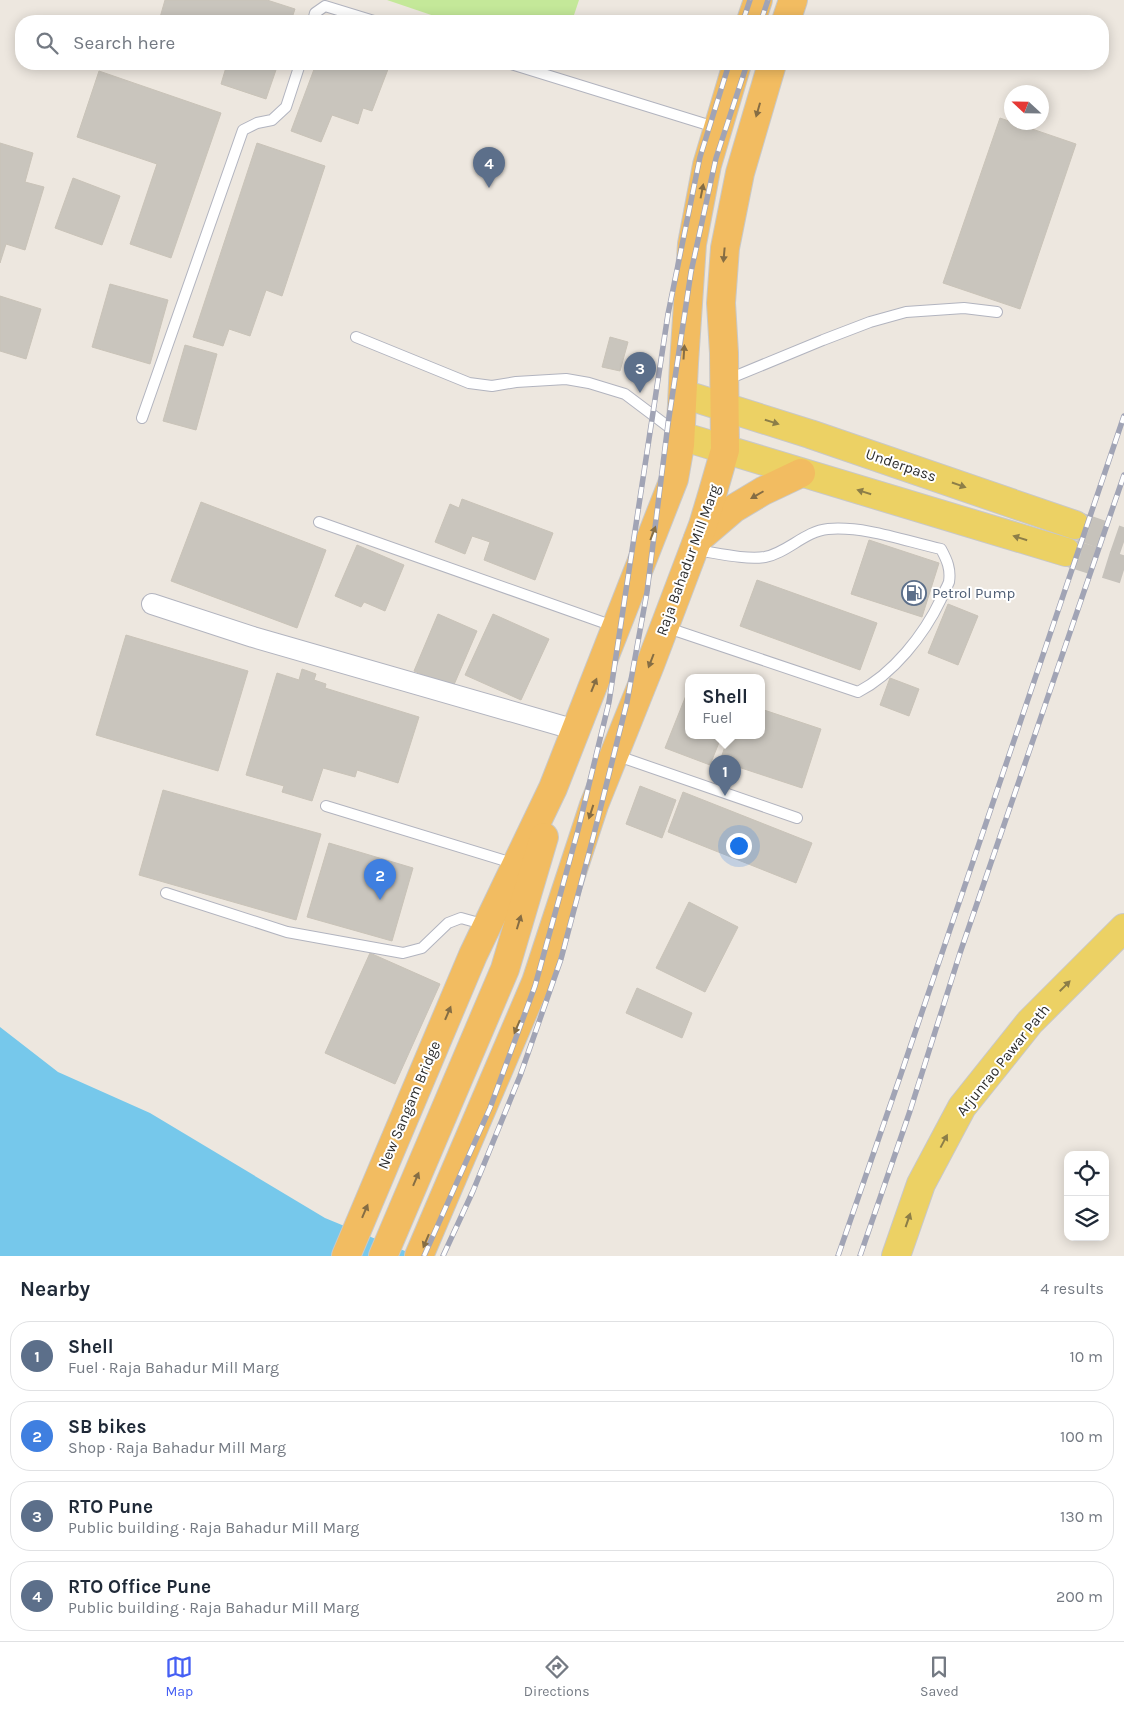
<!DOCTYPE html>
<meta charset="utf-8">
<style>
:root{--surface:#fff;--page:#f2f2f3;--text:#1f2937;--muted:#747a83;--line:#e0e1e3;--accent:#455ff4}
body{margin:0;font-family:Karla,sans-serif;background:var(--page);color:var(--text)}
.controls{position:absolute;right:15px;bottom:15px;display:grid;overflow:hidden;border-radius:10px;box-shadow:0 2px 12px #0003}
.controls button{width:45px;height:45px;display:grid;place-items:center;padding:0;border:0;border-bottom:1px solid var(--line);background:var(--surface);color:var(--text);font:25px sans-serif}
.compass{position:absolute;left:1004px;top:85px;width:45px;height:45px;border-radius:50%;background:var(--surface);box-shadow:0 2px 12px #0003;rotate:292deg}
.you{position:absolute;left:738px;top:845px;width:18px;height:18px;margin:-12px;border:4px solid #fff;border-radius:50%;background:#1a73e8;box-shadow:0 0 0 8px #1a73e833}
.badge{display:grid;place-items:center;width:32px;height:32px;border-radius:50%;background:var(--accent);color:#fff;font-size:16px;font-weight:700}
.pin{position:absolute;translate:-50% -41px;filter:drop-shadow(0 1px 2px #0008)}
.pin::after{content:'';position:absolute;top:26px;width:18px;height:15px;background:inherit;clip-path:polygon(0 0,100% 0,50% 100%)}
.popup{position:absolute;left:685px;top:674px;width:80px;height:65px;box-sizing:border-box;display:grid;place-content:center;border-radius:10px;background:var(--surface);filter:drop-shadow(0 1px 4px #0005);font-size:16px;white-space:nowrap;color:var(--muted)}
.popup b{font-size:19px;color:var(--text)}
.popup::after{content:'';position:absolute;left:50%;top:100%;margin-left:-10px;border:10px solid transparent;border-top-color:var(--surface)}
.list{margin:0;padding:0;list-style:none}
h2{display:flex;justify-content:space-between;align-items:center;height:65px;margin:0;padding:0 20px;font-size:21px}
h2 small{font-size:16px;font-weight:400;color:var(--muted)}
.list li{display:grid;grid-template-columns:32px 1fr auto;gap:15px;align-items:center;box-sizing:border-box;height:70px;margin:0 10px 10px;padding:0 10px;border:1px solid var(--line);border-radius:20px}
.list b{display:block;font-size:19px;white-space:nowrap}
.list p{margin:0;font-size:16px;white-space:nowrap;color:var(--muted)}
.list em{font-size:16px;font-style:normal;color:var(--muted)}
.icon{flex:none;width:28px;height:28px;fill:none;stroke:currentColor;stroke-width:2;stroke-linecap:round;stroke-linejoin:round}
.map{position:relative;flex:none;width:1124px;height:1256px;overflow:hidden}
.search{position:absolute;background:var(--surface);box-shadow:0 2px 12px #0003;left:15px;right:15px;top:15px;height:55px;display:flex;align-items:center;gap:12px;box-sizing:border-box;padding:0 18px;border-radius:20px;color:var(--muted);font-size:19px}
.sheet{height:385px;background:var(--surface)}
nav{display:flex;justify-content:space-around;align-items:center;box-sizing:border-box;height:70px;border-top:1px solid var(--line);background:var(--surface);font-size:14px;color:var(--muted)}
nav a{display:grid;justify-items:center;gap:2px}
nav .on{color:var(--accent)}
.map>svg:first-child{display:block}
</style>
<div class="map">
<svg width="1124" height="1256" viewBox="0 0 1124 1256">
<rect width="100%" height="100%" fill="#ede7df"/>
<path fill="#c4e899" d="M 387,0 L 579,0 L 572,21 L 449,21 Z"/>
<path fill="#76c8eb" d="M 0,1027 L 58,1072 L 150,1113 L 325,1218 L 417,1256 L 0,1256 Z"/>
<g fill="#c9c5bd" stroke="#c9c3b8">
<path d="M 165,0 L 267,0 L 295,9 L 291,21 L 159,21 Z"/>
<path d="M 227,64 L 278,64 L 266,99 L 221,84 Z"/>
<path d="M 316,64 L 390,64 L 372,111 L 363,108 L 358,124 L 332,115 L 321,142 L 291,131 Z"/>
<path d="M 99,71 L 221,113 L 171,258 L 130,244 L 157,164 L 77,137 Z"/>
<path d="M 1000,118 L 1076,144 L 1020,309 L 943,283 Z"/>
<path d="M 0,143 L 33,153 L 25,182 L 44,187 L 25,250 L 6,244 L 0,263 Z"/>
<path d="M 257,143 L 325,166 L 282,296 L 266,290 L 250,336 L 229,329 L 223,346 L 193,337 Z"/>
<path d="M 73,178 L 120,196 L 102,245 L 55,228 Z"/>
<path d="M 110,284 L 168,300 L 150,364 L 92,347 Z"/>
<path d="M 0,296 L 41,309 L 26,359 L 0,351 Z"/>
<path d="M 610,337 L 628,342 L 620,371 L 602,367 Z"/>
<path d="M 185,345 L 217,354 L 196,430 L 163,421 Z"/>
<path d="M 462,499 L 553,533 L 535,580 L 484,560 L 490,542 L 472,536 L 465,554 L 435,542 L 450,504 L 459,508 Z"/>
<path d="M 201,502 L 326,550 L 297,628 L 171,581 Z"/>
<path d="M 869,540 L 939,563 L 922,617 L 851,594 Z"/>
<path d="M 357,545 L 404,565 L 385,611 L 364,602 L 361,607 L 335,596 Z"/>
<path d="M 757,580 L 877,623 L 860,670 L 740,626 Z"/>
<path d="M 948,604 L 978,616 L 958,665 L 928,653 Z"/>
<path d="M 438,614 L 477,631 L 453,687 L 414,671 Z"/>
<path d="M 493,614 L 549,639 L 521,700 L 465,675 Z"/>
<path d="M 126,635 L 248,671 L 218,771 L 96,735 Z"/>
<path d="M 302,669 L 316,674 L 314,680 L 326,684 L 325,688 L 419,717 L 398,783 L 357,770 L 355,777 L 323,768 L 312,801 L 282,792 L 284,786 L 246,775 L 277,673 L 299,680 Z"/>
<path d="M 890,678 L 919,689 L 909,716 L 880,705 Z"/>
<path d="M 689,688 L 689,735 L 722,735 L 710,765 L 665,748 Z"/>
<path d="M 761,709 L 821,729 L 802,788 L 720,761 L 729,735 L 761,735 Z"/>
<path d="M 640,786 L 676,800 L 662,838 L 626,824 Z"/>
<path d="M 163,790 L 321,834 L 296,920 L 139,875 Z"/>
<path d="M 683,792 L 812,843 L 796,883 L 668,832 Z"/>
<path d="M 329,843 L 413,868 L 392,941 L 307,917 Z"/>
<path d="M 689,902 L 738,927 L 705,992 L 656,968 Z"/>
<path d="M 370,953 L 440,984 L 395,1084 L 325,1053 Z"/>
<path d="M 637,988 L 692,1013 L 682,1038 L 626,1013 Z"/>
</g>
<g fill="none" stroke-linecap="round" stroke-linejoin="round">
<g stroke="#c6c2bb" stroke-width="28" stroke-dasharray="28 14" stroke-linecap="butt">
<path d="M 1075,525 L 1124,542"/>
<path d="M 1066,552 L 1124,570"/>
</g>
<defs>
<g id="service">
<path d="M 313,21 L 315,13 L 325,6 L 374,21"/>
<path d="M 511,64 L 718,128"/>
<path d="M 356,337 L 469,383 L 492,386 L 516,382 L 566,379 L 589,383 L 625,394 L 678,434"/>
<path d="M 726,380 L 823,340 L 870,322 L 906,312 L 964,308 L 997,312"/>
<path d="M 142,418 L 243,130 L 257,123 L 272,120 L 286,107 L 300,64"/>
<path d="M 319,522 L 616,627"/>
<path d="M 665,627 L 858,692 C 893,674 924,635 941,599 C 943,594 947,587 949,582 C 951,569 947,560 941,549 C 905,541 866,526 828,529 C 805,531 787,553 765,557 C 745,560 717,553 696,550"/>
<path d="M 615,755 L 797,818"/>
<path d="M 326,806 L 516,864"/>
<path d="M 166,893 L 287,932 L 403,953 L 422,948 L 448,923 L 461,918 L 486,925"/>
</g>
<path id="minor" d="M 152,604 L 253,637 L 576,730"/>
<g id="primary">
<path d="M 683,394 L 810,434 L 1075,525"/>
<path d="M 681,436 L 1066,552"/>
<path d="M 896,1256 L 921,1184 L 962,1107 L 1030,1022 L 1124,928"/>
</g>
<g id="trunk">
<path d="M 751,21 L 758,0"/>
<path d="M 786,21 L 793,0"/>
<path d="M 698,539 L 733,509 L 763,491 L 801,473"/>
<path d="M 346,1256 L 473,955 L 553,788 L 674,479 L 680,445 L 684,363 L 692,244 L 707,165 L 737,64"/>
<path d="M 383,1256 L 505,969 L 544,837"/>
<path d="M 419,1256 L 536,982 L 594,805 L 650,665 L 703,525 L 712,495 L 725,450 L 724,353 L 721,303 L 725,248 L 740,173 L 772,64"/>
</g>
</defs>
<use href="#service" stroke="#b2b4bf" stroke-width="12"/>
<use href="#minor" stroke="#b2b4bf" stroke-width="22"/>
<use href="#primary" stroke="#c8c8c8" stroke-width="30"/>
<use href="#trunk" stroke="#c8c8c8" stroke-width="30"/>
<use href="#service" stroke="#fff" stroke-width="10"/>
<use href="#minor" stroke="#fff" stroke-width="20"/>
<use href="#primary" stroke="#ecd164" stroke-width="28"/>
<use href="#trunk" stroke="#f2bc61" stroke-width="28"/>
<defs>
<g id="rail">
<path d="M 743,21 L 750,0"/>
<path d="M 761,21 L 768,0"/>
<path d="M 424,1256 L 490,1108 L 535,986 L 578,830 L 609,702 L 668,314 L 700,157 L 729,64"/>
<path d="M 443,1256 L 473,1191 L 520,1076 L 561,959 L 594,834 L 627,702 L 647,592 L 668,424 L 691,272 L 716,158 L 747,64"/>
<path d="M 838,1256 L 901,1074 L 1124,416"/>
<path d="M 860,1256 L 910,1111 L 960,953 L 1124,475"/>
</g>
</defs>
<use href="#rail" stroke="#a1a4b5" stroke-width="5.5"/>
<use href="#rail" stroke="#fff" stroke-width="4" stroke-dasharray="11" stroke-linecap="butt"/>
</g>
<defs><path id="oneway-solid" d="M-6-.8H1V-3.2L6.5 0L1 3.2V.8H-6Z" transform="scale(1.25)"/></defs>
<g fill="#856d44">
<use href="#oneway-solid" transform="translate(758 110) rotate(106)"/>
<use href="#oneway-solid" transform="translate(702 191) rotate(-79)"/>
<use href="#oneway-solid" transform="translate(724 255) rotate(95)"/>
<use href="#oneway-solid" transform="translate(684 352) rotate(-86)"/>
<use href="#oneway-solid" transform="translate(757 495) rotate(150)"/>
<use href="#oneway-solid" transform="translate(653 533) rotate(-69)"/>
<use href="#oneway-solid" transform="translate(651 661) rotate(111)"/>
<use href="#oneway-solid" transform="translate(594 685) rotate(-68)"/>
<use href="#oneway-solid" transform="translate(591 812) rotate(108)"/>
<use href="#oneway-solid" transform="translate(519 922) rotate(-73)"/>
<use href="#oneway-solid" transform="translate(448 1013) rotate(-67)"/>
<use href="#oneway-solid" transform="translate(517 1027) rotate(113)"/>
<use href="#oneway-solid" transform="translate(416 1179) rotate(-67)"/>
<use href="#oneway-solid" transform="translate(365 1211) rotate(-67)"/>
<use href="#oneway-solid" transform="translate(426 1241) rotate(113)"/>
</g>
<g fill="#8c7e48">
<use href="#oneway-solid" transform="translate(772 422) rotate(17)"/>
<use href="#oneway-solid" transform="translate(959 485) rotate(19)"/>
<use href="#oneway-solid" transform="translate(864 492) rotate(-163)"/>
<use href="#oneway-solid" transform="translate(1020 538) rotate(-163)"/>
<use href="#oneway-solid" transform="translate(1065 986) rotate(-45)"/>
<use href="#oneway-solid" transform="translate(944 1141) rotate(-62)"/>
<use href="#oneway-solid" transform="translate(908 1220) rotate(-71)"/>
</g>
<defs>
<symbol id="fuel-ring" viewBox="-11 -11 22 22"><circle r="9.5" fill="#fff" stroke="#5c6f8a" stroke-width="1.5"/><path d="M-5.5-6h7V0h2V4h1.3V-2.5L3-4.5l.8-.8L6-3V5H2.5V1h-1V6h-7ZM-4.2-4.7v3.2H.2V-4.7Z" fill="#5c6f8a"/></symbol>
</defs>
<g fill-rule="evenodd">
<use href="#fuel-ring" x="900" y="579" width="28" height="28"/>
</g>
<g text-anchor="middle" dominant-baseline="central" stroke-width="4" stroke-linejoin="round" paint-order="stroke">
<g font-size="15" fill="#2c2c2c" stroke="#fff">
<text transform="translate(901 465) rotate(19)">Underpass</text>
<text transform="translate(688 560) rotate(-70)">Raja Bahadur Mill Marg</text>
<text transform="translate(1003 1060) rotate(-51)">Arjunrao Pawar Path</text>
<text transform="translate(409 1105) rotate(-67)">New Sangam Bridge</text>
</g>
<g font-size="15" fill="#4e5e75" stroke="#fff" text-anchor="start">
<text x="932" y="593">Petrol Pump</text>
</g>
</g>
</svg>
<div class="controls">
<button><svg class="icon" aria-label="locate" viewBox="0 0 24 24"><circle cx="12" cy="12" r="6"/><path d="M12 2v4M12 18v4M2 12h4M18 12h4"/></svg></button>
<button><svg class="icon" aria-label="layers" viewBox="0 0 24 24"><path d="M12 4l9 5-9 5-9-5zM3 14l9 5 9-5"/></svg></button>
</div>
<svg class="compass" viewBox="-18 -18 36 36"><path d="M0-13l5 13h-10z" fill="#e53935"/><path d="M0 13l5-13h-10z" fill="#747a83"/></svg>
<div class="you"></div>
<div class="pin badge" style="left:725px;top:796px;background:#5c6f8a">1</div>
<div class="popup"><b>Shell</b>Fuel</div>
<div class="pin badge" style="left:380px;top:900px;background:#3f7fe0">2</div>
<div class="pin badge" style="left:640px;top:393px;background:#5c6f8a">3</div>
<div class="pin badge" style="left:489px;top:188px;background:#5c6f8a">4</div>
<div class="search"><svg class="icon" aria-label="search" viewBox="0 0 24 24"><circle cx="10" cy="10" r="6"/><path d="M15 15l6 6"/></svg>Search here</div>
</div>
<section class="sheet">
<h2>Nearby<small>4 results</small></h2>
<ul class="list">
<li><span class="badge" style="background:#5c6f8a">1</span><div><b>Shell</b><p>Fuel · Raja Bahadur Mill Marg</p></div><em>10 m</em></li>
<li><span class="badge" style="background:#3f7fe0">2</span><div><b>SB bikes</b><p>Shop · Raja Bahadur Mill Marg</p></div><em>100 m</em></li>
<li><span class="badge" style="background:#5c6f8a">3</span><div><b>RTO Pune</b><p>Public building · Raja Bahadur Mill Marg</p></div><em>130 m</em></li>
<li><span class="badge" style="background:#5c6f8a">4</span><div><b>RTO Office Pune</b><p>Public building · Raja Bahadur Mill Marg</p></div><em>200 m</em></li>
</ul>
</section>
<nav>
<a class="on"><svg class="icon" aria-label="map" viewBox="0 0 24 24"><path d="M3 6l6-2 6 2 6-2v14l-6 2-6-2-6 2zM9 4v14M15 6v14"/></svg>Map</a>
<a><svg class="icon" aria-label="directions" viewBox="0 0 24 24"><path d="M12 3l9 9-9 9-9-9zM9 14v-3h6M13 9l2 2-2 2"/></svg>Directions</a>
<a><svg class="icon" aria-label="saved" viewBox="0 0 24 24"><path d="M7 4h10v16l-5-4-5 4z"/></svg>Saved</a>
</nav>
